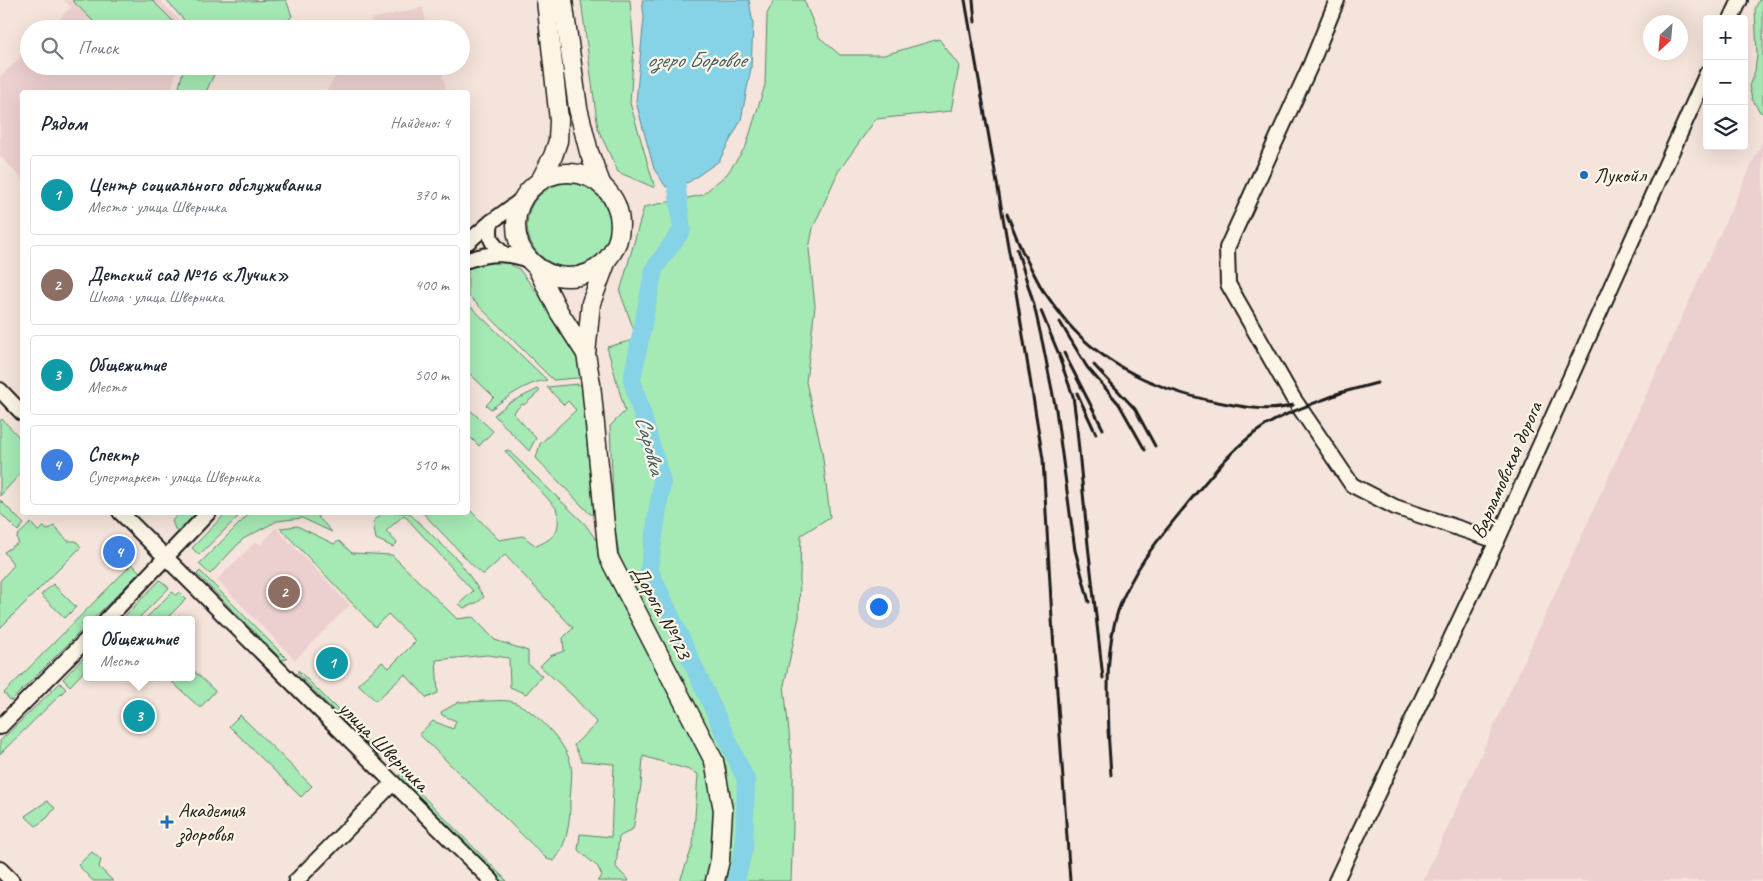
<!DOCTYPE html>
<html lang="ru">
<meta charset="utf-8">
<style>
:root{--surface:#fff;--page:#f6f6f7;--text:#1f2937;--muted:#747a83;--line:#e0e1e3;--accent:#1f6fb2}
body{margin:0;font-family:Caveat,sans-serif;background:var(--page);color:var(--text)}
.controls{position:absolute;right:15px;top:15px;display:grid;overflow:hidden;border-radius:5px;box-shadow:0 5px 20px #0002}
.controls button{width:45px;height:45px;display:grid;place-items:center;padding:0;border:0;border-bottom:1px solid var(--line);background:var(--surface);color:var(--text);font:25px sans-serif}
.compass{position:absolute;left:1643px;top:15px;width:45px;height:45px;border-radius:50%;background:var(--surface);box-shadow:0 5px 20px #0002;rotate:206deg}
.you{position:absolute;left:878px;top:606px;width:18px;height:18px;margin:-12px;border:4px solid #fff;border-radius:50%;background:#1a73e8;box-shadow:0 0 0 8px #1a73e833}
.badge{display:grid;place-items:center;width:32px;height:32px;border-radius:50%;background:var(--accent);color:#fff;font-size:16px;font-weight:700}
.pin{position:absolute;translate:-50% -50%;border:2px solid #fff;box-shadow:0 1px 5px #0006}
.popup{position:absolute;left:83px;top:616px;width:112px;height:65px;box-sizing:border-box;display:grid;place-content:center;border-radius:5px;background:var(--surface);filter:drop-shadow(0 1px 4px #0005);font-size:16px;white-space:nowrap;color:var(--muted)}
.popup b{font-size:19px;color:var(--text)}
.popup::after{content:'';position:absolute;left:50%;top:100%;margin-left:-10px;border:10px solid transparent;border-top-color:var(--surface)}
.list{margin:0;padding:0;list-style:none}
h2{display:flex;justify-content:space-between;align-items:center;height:65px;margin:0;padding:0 20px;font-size:21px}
h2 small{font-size:16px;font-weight:400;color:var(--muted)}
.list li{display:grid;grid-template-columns:32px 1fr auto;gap:15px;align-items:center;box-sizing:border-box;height:80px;margin:0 10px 10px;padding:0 10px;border:1px solid var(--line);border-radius:5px}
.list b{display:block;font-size:19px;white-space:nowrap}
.list p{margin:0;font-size:16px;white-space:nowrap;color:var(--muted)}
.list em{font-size:16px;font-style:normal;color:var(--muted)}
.icon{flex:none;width:28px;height:28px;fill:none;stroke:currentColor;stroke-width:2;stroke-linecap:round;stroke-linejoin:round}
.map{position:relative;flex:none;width:1763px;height:881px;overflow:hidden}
.search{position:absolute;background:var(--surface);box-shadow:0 5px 20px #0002;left:20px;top:20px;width:450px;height:55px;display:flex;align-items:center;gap:12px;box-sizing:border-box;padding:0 18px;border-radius:28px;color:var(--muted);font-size:19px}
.panel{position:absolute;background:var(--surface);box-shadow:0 5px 20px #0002;left:20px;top:90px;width:450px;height:425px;border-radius:5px}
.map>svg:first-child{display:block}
</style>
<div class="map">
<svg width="1763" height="881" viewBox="0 0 1763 881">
<rect width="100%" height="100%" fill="#f5e4db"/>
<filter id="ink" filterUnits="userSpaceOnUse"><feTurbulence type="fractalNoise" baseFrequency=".02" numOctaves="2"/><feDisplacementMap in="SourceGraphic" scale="10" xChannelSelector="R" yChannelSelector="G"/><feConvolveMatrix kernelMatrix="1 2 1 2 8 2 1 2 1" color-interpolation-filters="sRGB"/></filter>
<g filter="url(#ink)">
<g fill="#ecd0cf">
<path d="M 64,0 L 160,0 L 186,27 L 185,29 L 49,29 L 71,7 Z"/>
<path d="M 423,7 L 427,29 L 366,29 L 372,19 Z"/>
<path d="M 29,49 L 29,66 L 177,66 L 171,92 L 22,92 L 22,179 L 0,156 L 0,77 Z"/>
<path d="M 343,66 L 440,66 L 447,92 L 326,92 Z"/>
<path d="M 1763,140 L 1763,881 L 1423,881 Z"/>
<path d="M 276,528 L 350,605 L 295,660 L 217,580 L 255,542 L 261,544 Z"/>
</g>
<g fill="#a5e9b4" stroke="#608268">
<path d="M 72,0 L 152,0 L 171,19 L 177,29 L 101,29 Z"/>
<path d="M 166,0 L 245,0 L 246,1 L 286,0 L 292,16 L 280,29 L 192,29 Z"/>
<path d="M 581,0 L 630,0 L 634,48 L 630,103 L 655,188 L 618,172 L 598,129 Z"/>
<path d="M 774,0 L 804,0 L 819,37 L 840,55 L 884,55 L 939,39 L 959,66 L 951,111 L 876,119 L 838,172 L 813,228 L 809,249 L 815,306 L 806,382 L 822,451 L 830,517 L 801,535 L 799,617 L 784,685 L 793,770 L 793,828 L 791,881 L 726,881 L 730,856 L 730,826 L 726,766 L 642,609 L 619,555 L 614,521 L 610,426 L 625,411 L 607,347 L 637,339 L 620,292 L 644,207 L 702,195 L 727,174 L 746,146 L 765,85 L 767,14 Z"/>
<path d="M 1759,0 L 1763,0 L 1763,113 L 1760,112 L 1752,99 L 1749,86 L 1755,71 L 1757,55 L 1755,9 Z"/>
<path d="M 184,66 L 220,66 L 217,68 L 206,92 L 178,92 Z"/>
<circle cx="569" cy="225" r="42"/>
<path d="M 502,260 L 519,269 L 564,328 L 584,363 L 586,379 L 577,378 L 553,380 L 468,295 L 468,266 L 473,263 Z"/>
<path d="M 468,304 L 547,380 C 525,383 508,397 491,409 L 486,405 L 494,397 L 468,372 Z"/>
<path d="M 578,384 L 589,390 L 600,518 L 589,513 L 536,458 L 540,444 L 576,410 L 568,401 L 564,405 L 547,387 Z"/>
<path d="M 538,389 L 540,391 L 524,405 L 522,404 L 513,413 L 536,438 L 529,451 L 494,415 L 509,403 Z"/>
<path d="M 468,408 L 493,431 L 479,446 L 468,435 Z"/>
<path d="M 2,419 L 22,440 L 22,472 L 0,496 L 0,421 Z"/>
<path d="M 508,450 L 585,524 L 601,547 L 709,761 L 715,802 L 712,860 L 706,881 L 680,881 L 693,845 L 698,774 L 689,770 L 643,756 L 641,786 L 633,829 L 619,837 L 616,867 L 629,881 L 597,881 L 602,876 L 598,867 L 578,850 L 580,834 L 611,837 L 614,764 L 582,761 L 574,745 L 597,723 L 573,696 L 540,666 L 550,656 L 564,651 L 563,638 L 573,628 L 505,555 L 484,574 L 480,573 L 423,513 L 468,512 L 468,508 L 499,540 L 523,536 L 536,546 C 556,538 562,529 556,508 L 505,451 Z"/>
<path d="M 0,500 L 24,524 L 18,531 L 0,513 Z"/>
<path d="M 180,512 L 199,513 L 179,533 L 175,529 L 172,521 Z"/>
<path d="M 227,512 L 242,513 L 199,555 L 192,548 Z"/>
<path d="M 251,512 L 319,513 L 318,517 L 332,532 L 302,518 L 277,521 L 243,539 L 210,574 L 199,564 Z"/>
<path d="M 383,512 L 409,513 L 459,561 L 484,597 L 478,602 L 464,608 L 459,604 L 473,591 L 404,515 L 386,531 L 397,543 L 393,547 L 376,539 L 373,522 Z"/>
<path d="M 31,523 L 38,531 L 44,527 L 47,530 L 54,526 L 68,541 L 76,541 L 81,547 L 0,628 L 0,581 L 14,565 L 4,552 L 18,543 L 17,536 Z"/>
<path d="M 297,526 L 334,544 L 339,541 L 352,553 L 392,555 L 457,619 L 473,617 L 495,640 L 528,651 L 528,664 L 542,676 L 526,694 L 510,687 L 509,658 L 487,655 L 436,660 L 438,693 L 427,698 L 405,674 L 376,701 L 358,684 L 382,662 L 389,668 L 416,641 L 388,614 L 375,627 L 280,528 Z"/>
<path d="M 132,564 L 140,572 L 92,620 L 86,620 L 86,626 L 11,701 L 4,693 Z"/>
<path d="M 200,571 L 287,659 L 282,660 L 197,574 Z"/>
<path d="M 160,580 L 169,588 L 137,620 L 121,620 Z"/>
<path d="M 53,584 L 76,607 L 65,618 L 41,595 Z"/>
<path d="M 172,592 L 176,595 L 179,592 L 186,599 L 165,620 L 144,620 Z"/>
<path d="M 86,655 L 86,669 L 70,686 L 63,679 Z"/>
<path d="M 192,669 L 215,691 L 200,708 L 168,678 L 192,677 Z"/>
<path d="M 298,670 L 382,754 L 379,757 L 298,674 Z"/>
<path d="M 60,683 L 66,689 L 0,754 L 0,741 Z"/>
<path d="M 486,701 C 493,701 502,700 509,701 C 531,705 567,743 571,765 C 573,777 570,791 570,803 C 570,823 567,845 554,861 L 547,859 L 419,734 L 433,721 L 453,729 L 456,721 L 442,715 L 441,712 L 459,702 Z"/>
<path d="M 240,715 L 312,786 L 301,797 L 229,726 Z"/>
<path d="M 401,774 L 507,881 L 501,881 L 397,777 Z"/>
<path d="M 47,801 L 55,808 L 47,818 L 36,826 L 25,816 Z"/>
<path d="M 92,852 L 101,860 L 99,867 L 113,881 L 93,881 L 78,865 Z"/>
</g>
<path fill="#86d2e6" stroke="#5c8995" d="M 642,0 L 749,0 L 753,24 L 751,68 L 741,120 L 719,161 L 689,182 L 666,187 L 654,169 L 636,102 L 644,17 Z"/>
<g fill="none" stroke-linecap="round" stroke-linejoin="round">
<path stroke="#86d2e6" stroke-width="18" d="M 676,163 L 675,171 L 682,230 L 654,269 L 632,380 L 662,482 L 649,569 L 746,780 L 744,848 L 736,881"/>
<defs>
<g id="minor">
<path d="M 1337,0 L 1311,64 L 1227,248 L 1228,284 L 1293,398 L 1352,485 L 1395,507 L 1497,541"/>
<path d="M 1731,19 L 1740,0"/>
<path d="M 491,222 C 488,237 491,244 504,254"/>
<path d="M 468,242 L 491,222 L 524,198"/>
<path d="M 468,260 C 491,252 510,252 532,262"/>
<path d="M 0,390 L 22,413"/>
<path d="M 120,512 L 492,881"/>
<path d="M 106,620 L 209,512"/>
<path d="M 0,727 L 86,640"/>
<path d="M 0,869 L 12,881"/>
<path d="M 296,881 L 393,783"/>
<path d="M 1336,881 L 1497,541 L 1707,73"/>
</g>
<g id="major">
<path d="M 563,0 L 578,108 L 589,152 L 602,186"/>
<circle cx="568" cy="225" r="52"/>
<path d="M 540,181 L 553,156 L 558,141 L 559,120 L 546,0"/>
<path d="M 607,260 L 591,303 L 586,354 L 591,384 L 608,556 L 714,761 L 723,810 L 720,860 L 715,881"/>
<path d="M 536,266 L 559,312 L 586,354"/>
</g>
</defs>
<use href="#minor" stroke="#1c1c1c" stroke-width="18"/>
<use href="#major" stroke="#1c1c1c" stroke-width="21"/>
<use href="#minor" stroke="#fcf5e5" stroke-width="14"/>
<use href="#major" stroke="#fcf5e5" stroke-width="18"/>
<g stroke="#1c1c1c" stroke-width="3">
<path d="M 965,0 L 1015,286 L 1043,459 L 1052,619 L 1070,881"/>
<path d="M 973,0 L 975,22"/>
<path d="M 1007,214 L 1023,253 L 1043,291"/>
<path d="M 1017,249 L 1034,305 L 1043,345 L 1056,410 L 1075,550 L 1089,602"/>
<path d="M 1040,286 C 1051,301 1060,315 1073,329 C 1113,372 1172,395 1228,404 C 1249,408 1272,412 1293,405"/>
<path d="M 1041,311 L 1062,362"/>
<path d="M 1060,322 L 1087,367 L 1119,404 L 1145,450"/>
<path d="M 1064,353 L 1103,429"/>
<path d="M 1059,357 L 1073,396 L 1076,419 L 1088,545 L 1103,678"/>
<path d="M 1094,365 L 1135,409 L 1155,446"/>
<path d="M 1077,393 L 1096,434"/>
<path d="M 1336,394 L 1377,383"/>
<path d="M 1108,730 L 1111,775"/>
<path d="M 1109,736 C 1108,694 1105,651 1118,611 C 1132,569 1161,536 1188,503 C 1209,478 1230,451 1256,432 C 1282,413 1314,404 1343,392"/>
</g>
</g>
</g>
<g fill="#1f6fb2" stroke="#fcf5e5" stroke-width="2">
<circle cx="1584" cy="175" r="5"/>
<path d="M164.5 814.5h5v5h5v5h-5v5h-5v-5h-5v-5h5z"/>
</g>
<g text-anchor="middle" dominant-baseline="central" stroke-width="4.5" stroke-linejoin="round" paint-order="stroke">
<g font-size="21" fill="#1c1c1c" stroke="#fcf5e5" text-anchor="start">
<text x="1594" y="175">Лукойл</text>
<text x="178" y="810">Академия<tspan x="178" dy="24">здоровья</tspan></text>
</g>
<g font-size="21" fill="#1c1c1c" stroke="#fcf5e5">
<text transform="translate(1506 470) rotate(-66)">Варламовская дорога</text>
<text transform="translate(662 612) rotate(62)">Дорога №123</text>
<text transform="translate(384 746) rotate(45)">улица Шверника</text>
</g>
<g font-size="22" font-style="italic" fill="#415c63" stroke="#fcf5e5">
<text x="696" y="60">озеро Боровое</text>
<text transform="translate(650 445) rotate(75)">Саровка</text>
</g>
</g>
</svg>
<div class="controls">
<button>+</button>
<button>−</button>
<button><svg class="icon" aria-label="layers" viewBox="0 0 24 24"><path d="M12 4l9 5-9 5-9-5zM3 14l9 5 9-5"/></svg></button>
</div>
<svg class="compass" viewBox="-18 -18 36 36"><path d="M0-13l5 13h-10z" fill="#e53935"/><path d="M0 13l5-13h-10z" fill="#747a83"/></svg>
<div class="you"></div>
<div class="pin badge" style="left:332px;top:663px;background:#0f9aa8">1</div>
<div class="pin badge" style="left:284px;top:592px;background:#8d6e63">2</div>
<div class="pin badge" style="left:139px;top:716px;background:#0f9aa8">3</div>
<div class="popup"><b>Общежитие</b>Место</div>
<div class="pin badge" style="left:119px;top:552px;background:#3f7fe0">4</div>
<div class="search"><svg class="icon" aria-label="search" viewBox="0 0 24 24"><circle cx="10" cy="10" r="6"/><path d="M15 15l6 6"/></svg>Поиск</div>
<section class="panel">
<h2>Рядом<small>Найдено: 4</small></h2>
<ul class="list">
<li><span class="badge" style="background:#0f9aa8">1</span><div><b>Центр социального обслуживания</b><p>Место · улица Шверника</p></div><em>370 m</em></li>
<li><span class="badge" style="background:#8d6e63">2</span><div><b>Детский сад №16 «Лучик»</b><p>Школа · улица Шверника</p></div><em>400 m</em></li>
<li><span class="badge" style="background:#0f9aa8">3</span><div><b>Общежитие</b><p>Место</p></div><em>500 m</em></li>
<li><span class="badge" style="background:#3f7fe0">4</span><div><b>Спектр</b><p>Супермаркет · улица Шверника</p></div><em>510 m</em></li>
</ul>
</section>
</div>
